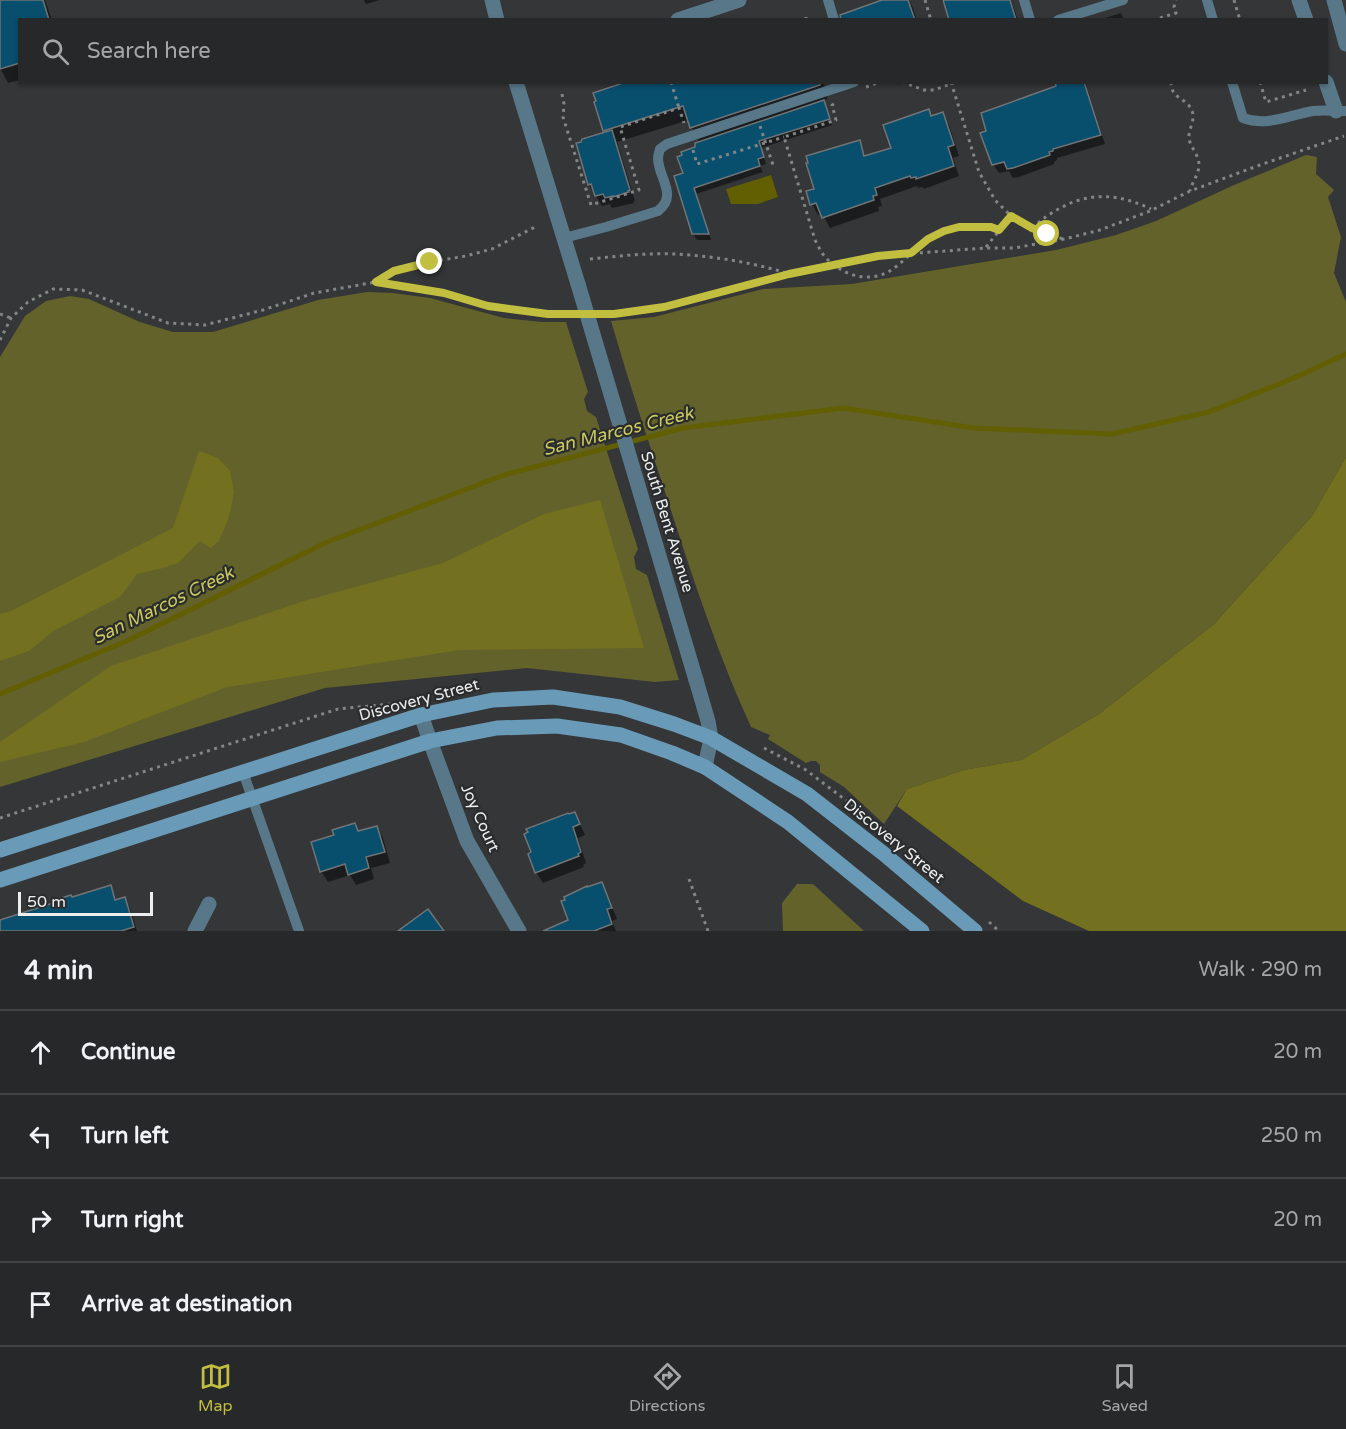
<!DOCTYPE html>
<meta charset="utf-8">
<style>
:root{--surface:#272829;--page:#2f3031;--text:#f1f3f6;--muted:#a4a6a8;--line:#434446;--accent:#c1be40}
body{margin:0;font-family:"Varela Round",sans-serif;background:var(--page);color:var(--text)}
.scale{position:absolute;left:18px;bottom:15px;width:135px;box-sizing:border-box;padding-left:6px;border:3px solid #eceeef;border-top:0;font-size:16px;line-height:21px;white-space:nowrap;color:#eceeef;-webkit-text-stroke:4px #2a2c2d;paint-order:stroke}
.stop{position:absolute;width:18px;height:18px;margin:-14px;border:4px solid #c1be40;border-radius:50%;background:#fff}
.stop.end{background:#c1be40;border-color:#fff;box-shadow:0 2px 6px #0008}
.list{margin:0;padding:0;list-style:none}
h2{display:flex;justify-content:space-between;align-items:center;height:78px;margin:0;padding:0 24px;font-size:26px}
h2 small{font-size:20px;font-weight:400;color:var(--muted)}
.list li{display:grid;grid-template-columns:39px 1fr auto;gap:18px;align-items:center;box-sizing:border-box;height:84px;padding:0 24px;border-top:2px solid var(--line)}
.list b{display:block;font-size:22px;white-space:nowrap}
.list em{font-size:20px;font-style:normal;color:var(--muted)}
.icon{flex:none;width:33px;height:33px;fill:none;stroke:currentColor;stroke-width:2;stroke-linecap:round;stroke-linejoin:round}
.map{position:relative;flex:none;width:1346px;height:931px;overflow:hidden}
.search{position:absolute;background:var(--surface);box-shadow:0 2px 4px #0004;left:18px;right:18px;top:18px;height:66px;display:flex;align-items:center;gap:15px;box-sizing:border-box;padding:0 21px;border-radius:0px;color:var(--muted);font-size:22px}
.sheet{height:414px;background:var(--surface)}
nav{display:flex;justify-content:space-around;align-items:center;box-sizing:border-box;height:84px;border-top:2px solid var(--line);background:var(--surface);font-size:16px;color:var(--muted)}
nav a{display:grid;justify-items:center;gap:3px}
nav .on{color:var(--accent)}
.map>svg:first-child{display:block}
</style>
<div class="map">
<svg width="1346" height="931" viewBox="0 0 1346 931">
<rect width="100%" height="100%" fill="#343637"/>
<g fill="#63622b">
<path d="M 1306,155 L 1317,157 L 1316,174 L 1334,190 L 1328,197 L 1341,237 L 1334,273 L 1346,302 L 1346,457 L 1312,516 L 1214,624 L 1099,714 L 1021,760 L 964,770 L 907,789 L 884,824 L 844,787 L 820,772 L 820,765 L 816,761 L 811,761 L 806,763 L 768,739 L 770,735 L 751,727 C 718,655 693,579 669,504 C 649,443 629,383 611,321 L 654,317 L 763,289 L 852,284 L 1056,250 L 1116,235 L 1156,221 L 1234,185 Z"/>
<path d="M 367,292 L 393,293 L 430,298 L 504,318 L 542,322 L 566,322 L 588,392 L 584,399 L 587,411 L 596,417 L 638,549 L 634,557 L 636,569 L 647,575 L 679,680 L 655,682 L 527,668 L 325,688 L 0,787 L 0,357 L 25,316 L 46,301 L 70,296 L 89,299 L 140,322 L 173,332 L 213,332 L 318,300 Z"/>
<path d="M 797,884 L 813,884 L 864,931 L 783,931 L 782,903 Z"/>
</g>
<g fill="#73711f">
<path d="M 199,451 L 218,458 L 230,471 L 234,492 L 229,517 L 219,541 L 211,548 L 200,541 L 178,563 L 163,568 L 137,574 L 120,597 L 53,631 L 29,651 L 0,661 L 0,614 L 11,611 L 173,528 Z"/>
<path d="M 1346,457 L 1346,931 L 1089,931 L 1023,901 L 897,806 L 907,789 L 964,770 L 1021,760 L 1099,714 L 1214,624 L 1312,516 Z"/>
<path d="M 600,500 L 644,648 L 459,650 L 227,687 L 84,742 L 0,762 L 0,742 L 111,666 L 304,601 L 443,563 L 544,514 Z"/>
</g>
<path fill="#615f01" d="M 771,175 L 778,197 L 758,204 L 731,204 L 726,189 Z"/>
<g fill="#0007">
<path d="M 0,0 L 45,0 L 52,20 L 20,20 L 20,80 L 8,83 L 0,68 Z"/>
<path d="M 364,0 L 380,0 L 366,4 Z"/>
<path d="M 899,0 L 909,0 L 913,8 L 917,20 L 849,20 Z"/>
<path d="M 941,0 L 1011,0 L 1018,20 L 949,20 L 945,6 Z"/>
<path d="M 1121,13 L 1124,20 L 1102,20 L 1102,19 Z"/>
<path d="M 631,82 L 823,82 L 828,97 L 827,97 L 827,99 L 823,100 L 827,108 L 832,125 L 761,148 L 766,164 L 760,166 L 763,172 L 696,194 L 711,240 L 697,240 L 693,234 L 684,174 L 700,143 L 692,128 L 689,120 L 617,142 L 635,201 L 633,202 L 634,203 L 612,208 L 610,204 L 602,206 L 589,185 L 606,133 L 604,131 Z"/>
<path d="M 1057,82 L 1085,82 L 1105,144 L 1057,158 L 1057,160 L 1054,162 L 1054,164 L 1019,177 L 1013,178 L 1009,171 L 999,173 L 993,164 L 1058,87 Z"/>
<path d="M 943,114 L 949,125 L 959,156 L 953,158 L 959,176 L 924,189 L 923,187 L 918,188 L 917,186 L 880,199 L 882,206 L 878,207 L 879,211 L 830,228 L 822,213 L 818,215 L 812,204 L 816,190 L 859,142 L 866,157 L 893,149 L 932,118 Z"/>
<path d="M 575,813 L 585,835 L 578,838 L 586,863 L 583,865 L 584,867 L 543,883 L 536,872 Z"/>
<path d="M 355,825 L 359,833 L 377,828 L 383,838 L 390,863 L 371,868 L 374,879 L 356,885 L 350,875 L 328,882 L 321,871 L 335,836 Z"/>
<path d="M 601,884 L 607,894 L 617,919 L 612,921 L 616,931 L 568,931 Z"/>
<path d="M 110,887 L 117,901 L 124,899 L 130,908 L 137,931 L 0,931 L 0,921 Z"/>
</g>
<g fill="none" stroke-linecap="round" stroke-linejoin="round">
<path stroke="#615f01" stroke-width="5" d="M 0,694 L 129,640 L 327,542 L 504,475 L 683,428 L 843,408 L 974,428 L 1112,434 L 1209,412 L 1294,378 L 1346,354"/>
</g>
<g fill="#084e6d" stroke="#717476" stroke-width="1.5">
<path d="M 0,0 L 43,0 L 49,20 L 20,20 L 20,63 L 0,69 Z"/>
<path d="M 882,0 L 908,0 L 915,20 L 841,20 L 840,15 Z"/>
<path d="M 943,0 L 1010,0 L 1016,20 L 949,20 Z"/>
<path d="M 626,82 L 820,82 L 820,85 L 690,128 L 683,106 L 603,131 L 594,102 L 596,101 L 593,93 Z"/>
<path d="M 1055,82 L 1084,82 L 1101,135 L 1053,149 L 1053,151 L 1049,152 L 1050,155 L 1013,168 L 1007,169 L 1004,162 L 992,165 L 980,133 L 986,131 L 981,113 L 1056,86 Z"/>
<path d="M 824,100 L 830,119 L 759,141 L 764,157 L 758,159 L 760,166 L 694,188 L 709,234 L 692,234 L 674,176 L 683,173 L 677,157 L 682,155 L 681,152 L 695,147 L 695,143 Z"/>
<path d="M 929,109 L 931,116 L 943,112 L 954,145 L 948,147 L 954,166 L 916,179 L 916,177 L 911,178 L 910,176 L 875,188 L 877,195 L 873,196 L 874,200 L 822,218 L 816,203 L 810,205 L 806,191 L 814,189 L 806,163 L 808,163 L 806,156 L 860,140 L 864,156 L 891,148 L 883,125 Z"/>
<path d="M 612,130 L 630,190 L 628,191 L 629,192 L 613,197 L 613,196 L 605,198 L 603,194 L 595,196 L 591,184 L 588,185 L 576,143 L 581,142 L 582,139 Z"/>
<path d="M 575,812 L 580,824 L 573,827 L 581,852 L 578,854 L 579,856 L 535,873 L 528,854 L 531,852 L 524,834 L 528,832 L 526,829 L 568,813 L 569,814 Z"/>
<path d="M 355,823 L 358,831 L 377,826 L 385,852 L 366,857 L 369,868 L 348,875 L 345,864 L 320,872 L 311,842 L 334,835 L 332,830 Z"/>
<path d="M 602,882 L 612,908 L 607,909 L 612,924 L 594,931 L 543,931 L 568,920 L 561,901 L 565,900 L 564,897 L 587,886 L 587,887 Z"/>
<path d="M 111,885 L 115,900 L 125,897 L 134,927 L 121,931 L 0,931 L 0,920 L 53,903 L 52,901 L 71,895 L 72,897 Z"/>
<path d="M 428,909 L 444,931 L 398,931 Z"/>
</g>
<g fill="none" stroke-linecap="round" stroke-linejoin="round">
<g stroke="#838586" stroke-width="3" stroke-dasharray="3 4.5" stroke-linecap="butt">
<path d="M 925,0 L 931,20"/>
<path d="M 1234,0 L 1240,20"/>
<path d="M 806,17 L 806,20"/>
<path d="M 1160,18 L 1176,13 L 1174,7 L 1176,0"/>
<path d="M 671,82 L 679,108"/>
<path d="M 902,82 L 924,90 L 934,90 L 956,82"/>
<path d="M 951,82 L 979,172 L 995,200 L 1011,216 L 1032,228 L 1063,239"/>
<path d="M 1171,82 C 1171,100 1187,97 1192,111 C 1196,120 1188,129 1189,139 C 1191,148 1199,155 1199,165 C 1199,174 1192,182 1190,191"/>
<path d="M 1260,82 L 1266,102 L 1306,90"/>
<path d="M 866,87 L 880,82"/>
<path d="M 562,94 L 564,104 L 563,117 L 591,205 L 639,190 L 620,127 L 679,108 L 684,123"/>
<path d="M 834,104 L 832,105 L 836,120 L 784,137 L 815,240 C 819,247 822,255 828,260 C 844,275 867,283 888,272 C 902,264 914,249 928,240 C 948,226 977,221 999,230"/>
<path d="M 760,126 L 773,165"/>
<path d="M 693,150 L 697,164 L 784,137"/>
<path d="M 1032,228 C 1070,195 1105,187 1151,209"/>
<path d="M 986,247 L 1011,216"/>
<path d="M 590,259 C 618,256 646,253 674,254 C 712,256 750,262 787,273"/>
<path d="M 377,282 L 394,271 L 430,262 L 466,256 L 492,249 L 535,227"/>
<path d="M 0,314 L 11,318"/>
<path d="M 604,314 L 664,307 L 789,274 L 878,256 L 985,248 L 1014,248 L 1065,239 L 1100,230 L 1150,211 L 1190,191 L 1260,165 L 1344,136"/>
<path d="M 0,340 L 11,318 L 28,302 L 53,289 L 82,290 L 168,323 L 205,325 L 263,310 L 314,293 L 376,282 L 444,293 L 488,306 L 548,314 L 571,314"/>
<path d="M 764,748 L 806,770 L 881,827 L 898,842"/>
<path d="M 0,818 L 338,709 L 401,703"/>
<path d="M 689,879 L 708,931"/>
<path d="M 989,922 L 999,931"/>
</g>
<g stroke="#587789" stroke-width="10">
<path d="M 828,0 L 834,20"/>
<path d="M 1024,0 L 1030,20"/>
<path d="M 1207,0 L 1213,20"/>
<path d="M 1058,20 L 1123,0"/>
<path d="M 1232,82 L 1243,118 C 1267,127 1289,115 1313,111 C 1323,110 1335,111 1346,111"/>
<path d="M 564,238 L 606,227 L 658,211 C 678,195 659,179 658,159 C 658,157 659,152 660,149 L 667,144 L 854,82"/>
<path d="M 243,772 L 299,931"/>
</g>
<g stroke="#587789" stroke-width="15">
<path d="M 1299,0 L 1306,20"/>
<path d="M 1334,0 L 1346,44"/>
<path d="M 678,20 L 739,0"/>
<path d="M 1326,82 L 1336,111"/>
<path d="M 421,715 L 430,741 L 467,841 L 519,931"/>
<path d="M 195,931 L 209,904"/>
</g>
<g stroke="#587789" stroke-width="15">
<path d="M 492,0 L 497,20"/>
<path d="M 516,82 L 578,284"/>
<path d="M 696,680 L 708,721 L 711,738 L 705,767"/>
</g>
<g stroke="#699bb8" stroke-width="15">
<path d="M 0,850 L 421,715 L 493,700 L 553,697 L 620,707 L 674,724 L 711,738 L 807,794 L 884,854 L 975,931"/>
<path d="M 0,880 L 430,741 L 497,728 L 557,726 L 621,735 L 672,753 L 705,767 L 788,822 L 922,931"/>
</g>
<path stroke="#587789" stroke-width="15" d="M 578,284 L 696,680"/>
</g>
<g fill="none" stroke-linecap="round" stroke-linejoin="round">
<path stroke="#c1be40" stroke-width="8" d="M 430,262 L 394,271 L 376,282 L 444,293 L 488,306 L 548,314 L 614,314 L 664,307 L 789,274 L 878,256 L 911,253 L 928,239 L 944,231 L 959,227 L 991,227 L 999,230 L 1011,216 L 1032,228 L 1047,234"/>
</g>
<g text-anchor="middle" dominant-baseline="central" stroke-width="4.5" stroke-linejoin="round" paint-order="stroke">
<g font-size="16" fill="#eceeef" stroke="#2a2c2d">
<text transform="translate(667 522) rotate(73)">South Bent Avenue</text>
<text transform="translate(419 700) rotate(-15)">Discovery Street</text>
<text transform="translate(480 818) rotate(66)">Joy Court</text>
<text transform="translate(894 841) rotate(39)">Discovery Street</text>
</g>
<g font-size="18" font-style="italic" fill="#ccca5d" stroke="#2a2c2d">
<text transform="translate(618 431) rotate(-14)">San Marcos Creek</text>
<text transform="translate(163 605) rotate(-26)">San Marcos Creek</text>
</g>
</g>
</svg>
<div class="scale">50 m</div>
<div class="stop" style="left:1047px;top:234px"></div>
<div class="stop end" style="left:430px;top:262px"></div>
<div class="search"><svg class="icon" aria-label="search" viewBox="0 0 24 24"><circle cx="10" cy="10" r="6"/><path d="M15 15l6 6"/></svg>Search here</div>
</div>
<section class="sheet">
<h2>4 min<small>Walk · 290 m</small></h2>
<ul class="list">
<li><svg class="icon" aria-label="ahead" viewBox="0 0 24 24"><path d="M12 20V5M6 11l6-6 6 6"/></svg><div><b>Continue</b></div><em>20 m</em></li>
<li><svg class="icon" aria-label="left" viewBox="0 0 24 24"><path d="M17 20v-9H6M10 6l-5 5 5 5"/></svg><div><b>Turn left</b></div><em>250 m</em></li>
<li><svg class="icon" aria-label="right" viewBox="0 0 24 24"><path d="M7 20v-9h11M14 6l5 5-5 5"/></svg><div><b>Turn right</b></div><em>20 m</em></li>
<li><svg class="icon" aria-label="arrive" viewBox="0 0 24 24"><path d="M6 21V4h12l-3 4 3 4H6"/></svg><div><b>Arrive at destination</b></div></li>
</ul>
</section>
<nav>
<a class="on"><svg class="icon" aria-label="map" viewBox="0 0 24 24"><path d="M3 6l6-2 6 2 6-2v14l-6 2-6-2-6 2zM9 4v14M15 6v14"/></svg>Map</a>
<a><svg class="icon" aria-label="directions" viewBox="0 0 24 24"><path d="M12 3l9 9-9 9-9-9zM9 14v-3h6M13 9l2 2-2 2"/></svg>Directions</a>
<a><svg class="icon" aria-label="saved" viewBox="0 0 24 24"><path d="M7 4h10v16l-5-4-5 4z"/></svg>Saved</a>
</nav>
